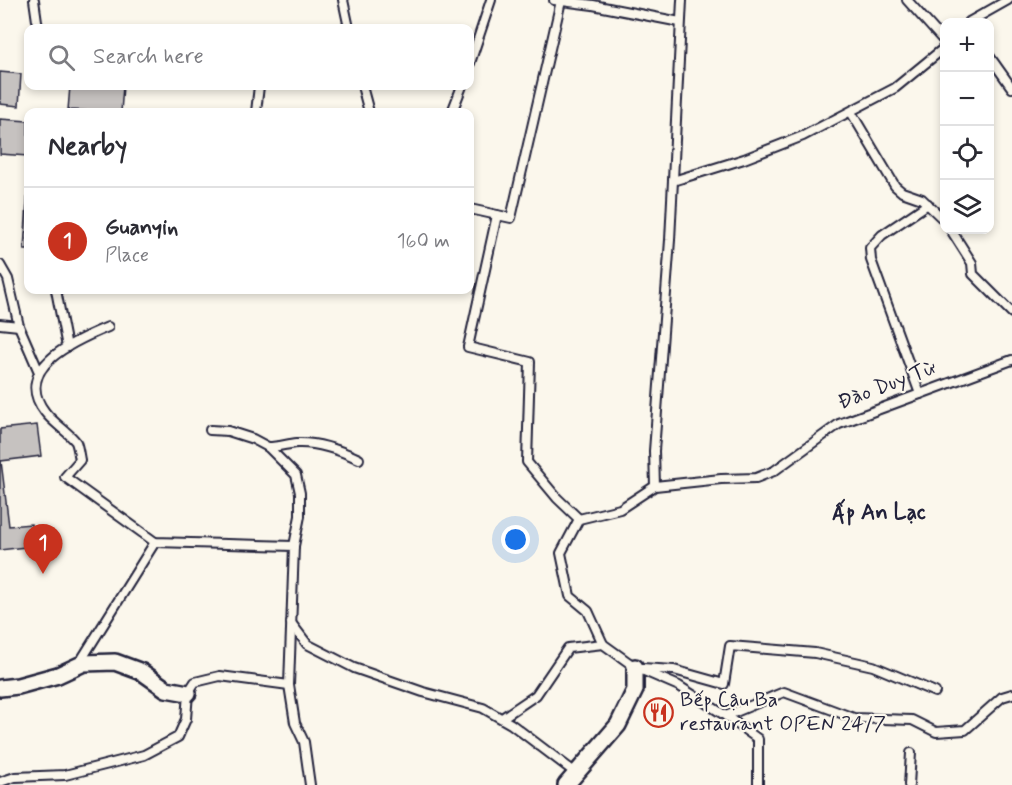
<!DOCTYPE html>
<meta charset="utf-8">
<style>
:root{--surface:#fff;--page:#f7f7f7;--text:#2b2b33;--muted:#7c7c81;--line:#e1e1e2;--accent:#c8321e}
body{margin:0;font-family:Mynerve,sans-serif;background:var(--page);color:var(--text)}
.controls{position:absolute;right:18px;top:18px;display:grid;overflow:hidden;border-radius:12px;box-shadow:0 3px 9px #0003}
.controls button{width:54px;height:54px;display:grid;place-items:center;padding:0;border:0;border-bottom:2px solid var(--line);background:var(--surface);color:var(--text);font:30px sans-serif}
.you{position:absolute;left:516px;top:540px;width:21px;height:21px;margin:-15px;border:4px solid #fff;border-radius:50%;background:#1a73e8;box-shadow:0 0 0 9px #1a73e833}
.badge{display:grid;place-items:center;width:39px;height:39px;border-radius:50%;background:var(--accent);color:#fff;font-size:20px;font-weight:700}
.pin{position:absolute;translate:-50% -50px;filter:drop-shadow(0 2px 3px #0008)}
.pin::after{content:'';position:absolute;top:32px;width:21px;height:18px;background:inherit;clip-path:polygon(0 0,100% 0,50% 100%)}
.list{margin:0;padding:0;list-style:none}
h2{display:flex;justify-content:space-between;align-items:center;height:78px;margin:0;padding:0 24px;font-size:26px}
h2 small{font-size:20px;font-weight:400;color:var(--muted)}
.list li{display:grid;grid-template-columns:39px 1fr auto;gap:18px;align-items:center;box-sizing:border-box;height:108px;padding:0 24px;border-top:2px solid var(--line)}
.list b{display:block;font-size:22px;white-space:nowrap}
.list p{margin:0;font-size:20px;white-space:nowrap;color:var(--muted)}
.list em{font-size:20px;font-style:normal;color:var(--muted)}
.icon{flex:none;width:33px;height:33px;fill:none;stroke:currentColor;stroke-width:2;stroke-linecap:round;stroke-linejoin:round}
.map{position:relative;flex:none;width:1012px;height:785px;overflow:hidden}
.search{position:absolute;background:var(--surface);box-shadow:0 3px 9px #0003;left:24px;top:24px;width:450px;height:66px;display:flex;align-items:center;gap:15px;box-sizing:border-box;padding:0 21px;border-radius:12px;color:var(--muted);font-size:22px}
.panel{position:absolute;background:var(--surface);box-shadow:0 3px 9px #0003;left:24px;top:108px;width:450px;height:186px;border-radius:12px}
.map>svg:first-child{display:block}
</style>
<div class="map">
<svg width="1012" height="785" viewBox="0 0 1012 785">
<rect width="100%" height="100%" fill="#fbf7ec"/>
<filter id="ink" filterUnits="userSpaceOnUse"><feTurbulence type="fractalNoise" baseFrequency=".0167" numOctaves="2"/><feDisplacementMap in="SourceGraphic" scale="12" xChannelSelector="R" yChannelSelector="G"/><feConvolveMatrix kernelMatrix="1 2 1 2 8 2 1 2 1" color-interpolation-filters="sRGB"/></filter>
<g filter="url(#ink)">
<g fill="#c6c2c0" stroke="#22223b" stroke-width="1.5">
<path d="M 0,72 L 21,74 L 19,106 L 0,104 Z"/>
<path d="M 70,86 L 123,86 L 121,112 L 68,110 Z"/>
<path d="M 0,119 L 28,121 L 28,156 L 0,154 Z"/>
<path d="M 28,185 L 28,250 L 24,250 Z"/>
<path d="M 37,425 L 41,456 L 1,461 L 9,526 L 31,524 L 34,546 L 0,550 L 0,429 Z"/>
</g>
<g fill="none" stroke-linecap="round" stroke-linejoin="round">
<defs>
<g id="lane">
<path d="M 34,0 L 38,28"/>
<path d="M 343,0 L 349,28"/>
<path d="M 554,0 L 593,5 L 680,22"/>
<path d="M 907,0 L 944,41"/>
<path d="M 969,22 L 1008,0"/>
<path d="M 990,57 L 1012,88"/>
<path d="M 470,63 L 491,0"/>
<path d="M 362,86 L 369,112"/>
<path d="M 256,112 L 259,86"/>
<path d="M 452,112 L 462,86"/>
<path d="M 851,112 L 895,186 L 902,192 L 922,199 L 944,220"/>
<path d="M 673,181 L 744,159 L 803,136 L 895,88 L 944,48"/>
<path d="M 470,209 L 511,218 L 561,1"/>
<path d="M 497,215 L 468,347 L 530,362 L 527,462 L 557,498 L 579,519"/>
<path d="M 951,230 L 972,263 L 973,274 L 1012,313"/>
<path d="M 0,265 L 8,279 L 19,326 L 39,372"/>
<path d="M 56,290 L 67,347"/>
<path d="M 0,324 L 19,326"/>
<path d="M 108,327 C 76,340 11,368 45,412 C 52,422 71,434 76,442 C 78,447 79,455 80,460 L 65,477 L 155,542 L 294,546 L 289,685 L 295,723 L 304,742 L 310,785"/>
<path d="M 1012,360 L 839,424 L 774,471 L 756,478 L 721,479 L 655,486 L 620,509 L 579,519 L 561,553 L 570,596 L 588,611 L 603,644 L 635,667 L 679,686 L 726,716 L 784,692 L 854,718 L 912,720 L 936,732 L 965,730 L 1002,697 L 1012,694"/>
<path d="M 920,394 L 871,260 L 870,248 L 882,235 L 928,204"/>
<path d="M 210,430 L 228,431 L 253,439 L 268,447 L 296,475 L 300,493 L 300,516 L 294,546"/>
<path d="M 268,447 C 278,447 287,444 297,443 C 319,442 340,450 359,459"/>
<path d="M 655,486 L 654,451 L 670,240 L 682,0"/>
<path d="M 291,623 L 307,644 L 354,668 L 423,692 L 483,708 L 511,724 L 577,774"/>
<path d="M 80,662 L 155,542"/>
<path d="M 642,668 L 674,670 L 724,684 L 730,646 L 815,653 L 873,666 L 935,692"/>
<path d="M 726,716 L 758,739 L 758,785"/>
<path d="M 502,718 L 536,695 L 568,648 L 603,644"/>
<path d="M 0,782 L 15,777 L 65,775 L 144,755 L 178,737 L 186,719 L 188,693 L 195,682 L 220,676 L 289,685"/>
<path d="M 909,785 L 911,753"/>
</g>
<g id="street">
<path d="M 0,688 L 18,686 L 58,675 L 84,663 L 115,662 L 142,672 L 166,689 L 188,693"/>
<path d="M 566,785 L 618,725 L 635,690 L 635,667"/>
</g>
</defs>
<use href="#lane" stroke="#22223b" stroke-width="12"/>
<use href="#street" stroke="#22223b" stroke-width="20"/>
<use href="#lane" stroke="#fbf7ec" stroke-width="8"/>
<use href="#street" stroke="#fbf7ec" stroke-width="15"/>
</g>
</g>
<defs>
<symbol id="restaurant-ring" viewBox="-11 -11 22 22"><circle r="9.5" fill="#fbf7ec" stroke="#c8321e" stroke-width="1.5"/><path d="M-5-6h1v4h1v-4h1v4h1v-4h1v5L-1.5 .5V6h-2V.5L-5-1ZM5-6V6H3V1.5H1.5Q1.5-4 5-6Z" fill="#c8321e"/></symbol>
</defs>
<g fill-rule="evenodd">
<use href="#restaurant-ring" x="642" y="696" width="33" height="33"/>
</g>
<g text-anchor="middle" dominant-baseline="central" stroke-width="4.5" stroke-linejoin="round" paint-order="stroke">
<g font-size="21" fill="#22223b" stroke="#fbf7ec">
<text transform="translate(887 385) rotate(-21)">Đào Duy Từ</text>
</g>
<g font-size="21" fill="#22223b" stroke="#fbf7ec" text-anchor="start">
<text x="680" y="700">Bếp Cậu Ba<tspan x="680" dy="24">restaurant OPEN 24/7</tspan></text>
</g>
<g font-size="22" font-weight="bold" fill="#22223b" stroke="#fbf7ec">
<text x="879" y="513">Ấp An Lạc</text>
</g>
</g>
</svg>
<div class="controls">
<button>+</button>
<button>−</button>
<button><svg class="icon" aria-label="locate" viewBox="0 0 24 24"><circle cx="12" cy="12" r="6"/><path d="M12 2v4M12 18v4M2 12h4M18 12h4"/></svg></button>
<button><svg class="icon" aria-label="layers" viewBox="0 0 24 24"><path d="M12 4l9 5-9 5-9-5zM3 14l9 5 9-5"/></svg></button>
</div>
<div class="you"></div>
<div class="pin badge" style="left:43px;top:574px">1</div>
<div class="search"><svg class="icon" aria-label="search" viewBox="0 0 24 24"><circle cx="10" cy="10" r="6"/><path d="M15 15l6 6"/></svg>Search here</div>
<section class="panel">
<h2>Nearby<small></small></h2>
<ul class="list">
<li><span class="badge">1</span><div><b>Guanyin</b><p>Place</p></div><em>160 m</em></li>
</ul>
</section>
</div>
